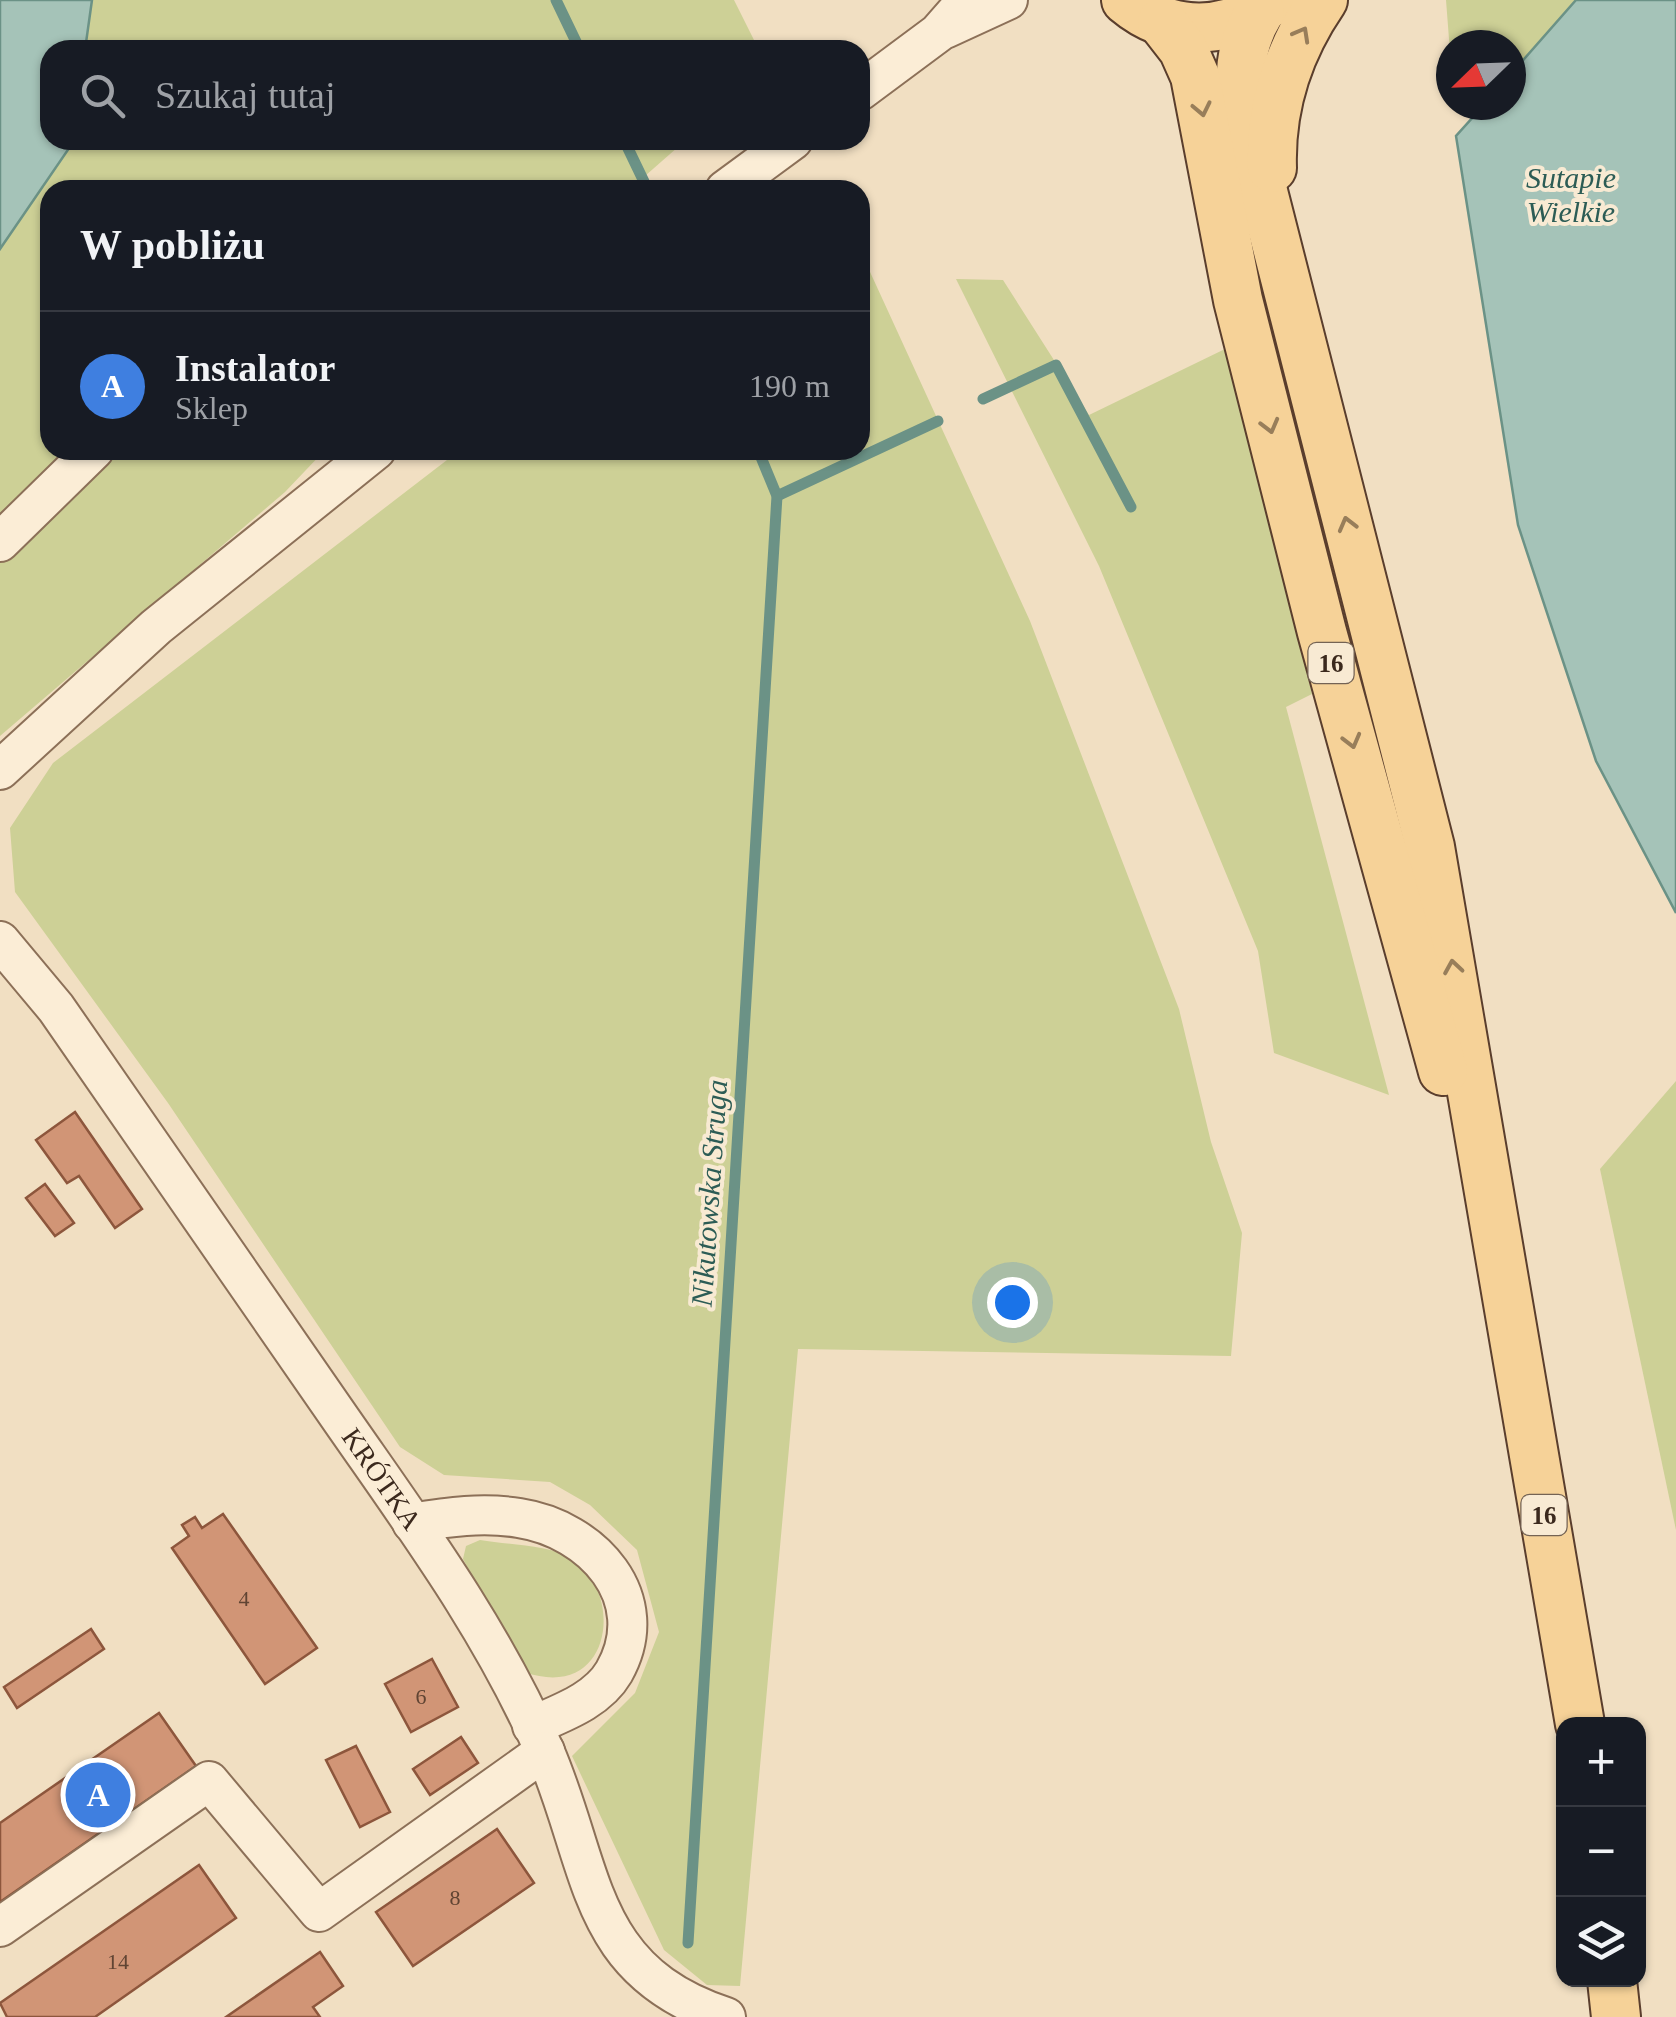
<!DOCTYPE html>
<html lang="pl">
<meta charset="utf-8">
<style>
:root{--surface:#171b24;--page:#20242c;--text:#f1f3f6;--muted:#9ea1a6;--line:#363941;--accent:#db2777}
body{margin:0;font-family:"Times New Roman",serif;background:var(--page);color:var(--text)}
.controls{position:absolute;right:30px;bottom:30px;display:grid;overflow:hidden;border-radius:20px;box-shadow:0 2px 8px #0004}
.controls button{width:90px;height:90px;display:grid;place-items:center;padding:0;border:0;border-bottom:2px solid var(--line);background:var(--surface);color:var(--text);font:50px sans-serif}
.compass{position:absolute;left:1436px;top:30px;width:90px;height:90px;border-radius:50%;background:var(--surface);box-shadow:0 2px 8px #0004;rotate:247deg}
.you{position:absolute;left:1012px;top:1302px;width:35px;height:35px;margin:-25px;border:8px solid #fff;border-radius:50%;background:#1a73e8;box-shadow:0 0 0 15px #1a73e833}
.badge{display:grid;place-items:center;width:65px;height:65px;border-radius:50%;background:var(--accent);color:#fff;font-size:32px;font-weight:700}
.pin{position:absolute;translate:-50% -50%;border:5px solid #fff;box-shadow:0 2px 10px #0006}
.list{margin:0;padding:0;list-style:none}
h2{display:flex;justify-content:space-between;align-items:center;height:130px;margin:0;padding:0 40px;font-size:42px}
h2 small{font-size:32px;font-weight:400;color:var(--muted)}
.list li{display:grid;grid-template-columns:65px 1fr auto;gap:30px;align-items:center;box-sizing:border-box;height:150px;padding:0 40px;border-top:2px solid var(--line)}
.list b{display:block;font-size:38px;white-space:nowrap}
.list p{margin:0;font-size:32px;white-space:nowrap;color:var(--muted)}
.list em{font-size:32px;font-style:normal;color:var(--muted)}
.icon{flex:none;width:55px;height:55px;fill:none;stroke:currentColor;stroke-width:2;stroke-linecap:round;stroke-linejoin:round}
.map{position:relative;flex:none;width:1676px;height:2017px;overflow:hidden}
.search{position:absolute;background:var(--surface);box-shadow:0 2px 8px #0004;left:40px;top:40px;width:830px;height:110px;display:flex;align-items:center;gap:25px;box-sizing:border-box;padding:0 35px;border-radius:30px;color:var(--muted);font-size:38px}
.panel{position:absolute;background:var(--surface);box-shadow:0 2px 8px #0004;left:40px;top:180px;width:830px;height:280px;border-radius:30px}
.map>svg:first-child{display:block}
</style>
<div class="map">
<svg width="1676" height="2017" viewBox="0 0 1676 2017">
<rect width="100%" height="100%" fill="#f1dfc2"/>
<g fill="#cdd096">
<path d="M 92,0 L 734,0 L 759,50 L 85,50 Z"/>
<path d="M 1446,0 L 1576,0 L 1511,74 L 1511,45 L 1451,45 L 1451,65 Z"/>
<path d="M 74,140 L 686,140 L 629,190 L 50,190 L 50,450 L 325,450 L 285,492 L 0,736 L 0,249 Z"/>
<path d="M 860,250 L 1030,621 L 1179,1009 L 1211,1142 L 1242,1233 L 1231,1356 L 798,1349 L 740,1986 L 707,1985 L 664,1950 L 572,1756 L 635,1693 L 659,1632 L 637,1550 L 590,1505 L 550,1482 L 444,1475 L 400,1447 L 168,1103 L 15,892 L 10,828 L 53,763 L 460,450 L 860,450 Z"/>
<path d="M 956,279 L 1003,280 L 1089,415 L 1225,349 L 1312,694 L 1286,707 L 1389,1095 L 1274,1053 L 1258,951 L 1099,566 Z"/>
<path d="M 1676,1081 L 1676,1530 L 1600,1169 Z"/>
<path d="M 480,1540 C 507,1545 549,1544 572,1559 C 625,1592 613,1703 524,1672 L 463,1559 L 466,1546 Z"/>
</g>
<g fill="#a5c3b8" stroke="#6b9286" stroke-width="2.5">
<path d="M 0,0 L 92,0 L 85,50 L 50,50 L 50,140 L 74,141 L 0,249 Z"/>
<path d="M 1576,0 L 1676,0 L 1676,913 L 1596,761 L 1518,525 L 1456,136 L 1484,105 L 1511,105 L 1511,74 Z"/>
</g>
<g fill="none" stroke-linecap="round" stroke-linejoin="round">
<g stroke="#6b9286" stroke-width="11">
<path d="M 556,0 L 580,50"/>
<path d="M 624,140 L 648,190"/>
<path d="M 983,399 L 1056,365 L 1131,507"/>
<path d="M 777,496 L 938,421"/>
<path d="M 688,1943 L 777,496 L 758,450"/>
</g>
</g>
<g fill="#d19576" stroke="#8d563c" stroke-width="2.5">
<path d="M 75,1112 L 142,1209 L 115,1228 L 79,1176 L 67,1183 L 36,1140 Z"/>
<path d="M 45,1184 L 74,1223 L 55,1236 L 26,1198 Z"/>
<path d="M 223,1514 L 317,1648 L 265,1684 L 172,1548 L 189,1536 L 182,1525 L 195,1517 L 202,1528 Z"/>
<path d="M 91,1629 L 104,1649 L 17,1708 L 4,1687 Z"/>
<path d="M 432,1659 L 458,1707 L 411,1732 L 385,1684 Z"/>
<path d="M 159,1713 L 196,1766 L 0,1902 L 0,1823 Z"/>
<path d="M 461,1737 L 478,1763 L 430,1795 L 413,1769 Z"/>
<path d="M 356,1746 L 390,1812 L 360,1827 L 326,1760 Z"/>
<path d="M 497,1829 L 534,1883 L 413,1966 L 376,1912 Z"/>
<path d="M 199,1865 L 236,1918 L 95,2017 L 7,2017 L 0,2003 Z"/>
<path d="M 320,1952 L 343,1986 L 313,2007 L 320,2017 L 226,2017 Z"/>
</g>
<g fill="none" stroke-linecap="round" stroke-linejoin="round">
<defs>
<g id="minor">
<path d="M 945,29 L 1008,0"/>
<path d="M 860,91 L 938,33 L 967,0"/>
<path d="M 725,190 L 793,140"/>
<path d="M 0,542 L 94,450"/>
<path d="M 0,770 L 156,627 L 376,450"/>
<path id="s1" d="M 0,941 L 56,1008 C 151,1145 245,1282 340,1418 C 415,1526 493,1631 545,1752 C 595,1868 585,1971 726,2017"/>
<path d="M 412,1523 C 448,1517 483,1512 519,1518 C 592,1529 656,1598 614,1672 C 597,1701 561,1713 532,1726"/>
<path d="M 0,1927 L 209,1781 L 319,1912 L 545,1751"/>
</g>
<g id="major">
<path d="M 1126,0 C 1170,37 1229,36 1273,0"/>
<path d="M 1260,11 C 1238,47 1238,80 1245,121 L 1430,847 L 1580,1724"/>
<path d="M 1162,22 L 1183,49 L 1195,76 L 1238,300 L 1322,632 L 1443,1071"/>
<path d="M 1272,168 C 1270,106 1288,51 1323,0"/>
<path d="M 1612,1980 L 1616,2017"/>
</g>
</defs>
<use href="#minor" stroke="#8c7058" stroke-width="42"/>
<use href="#major" stroke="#5a3e2d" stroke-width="52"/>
<use href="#minor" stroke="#fbedd6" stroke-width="38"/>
<use href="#major" stroke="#f6d298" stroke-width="48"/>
</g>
<defs><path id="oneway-chevron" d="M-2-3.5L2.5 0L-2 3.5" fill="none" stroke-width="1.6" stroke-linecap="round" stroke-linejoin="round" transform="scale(2.5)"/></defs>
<g stroke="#987e5a">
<use href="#oneway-chevron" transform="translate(1302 34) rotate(-61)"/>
<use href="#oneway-chevron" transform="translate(1202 109) rotate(78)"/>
<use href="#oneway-chevron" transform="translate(1270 426) rotate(75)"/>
<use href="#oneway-chevron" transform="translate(1347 524) rotate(-105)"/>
<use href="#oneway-chevron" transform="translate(1352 741) rotate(75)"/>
<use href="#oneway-chevron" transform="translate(1453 967) rotate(-99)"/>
</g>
<g text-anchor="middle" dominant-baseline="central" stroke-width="8" stroke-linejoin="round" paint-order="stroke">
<g font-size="22" fill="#604433">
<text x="244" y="1598">4</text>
<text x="421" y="1696">6</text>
<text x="455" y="1897">8</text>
<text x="118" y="1961">14</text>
</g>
<g fill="#f8ead3" stroke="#746354" stroke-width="2.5">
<rect x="1308.5" y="643" width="45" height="40" rx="8"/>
<rect x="1521.5" y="1495" width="45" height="40" rx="8"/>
</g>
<g font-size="25" font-weight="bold" fill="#3b291d">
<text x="1331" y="663">16</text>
<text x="1544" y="1515">16</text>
</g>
<g font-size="28" fill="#3b291d" stroke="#f8ead3">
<text stroke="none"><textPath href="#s1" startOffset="660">KRÓTKA</textPath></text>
</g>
<g font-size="30" font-style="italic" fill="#2c5c55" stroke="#f8ead3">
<text x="1571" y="177">Sutapie<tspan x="1571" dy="34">Wielkie</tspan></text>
<text transform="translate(709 1193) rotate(-86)">Nikutowska Struga</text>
</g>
</g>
</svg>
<div class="controls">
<button>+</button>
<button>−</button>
<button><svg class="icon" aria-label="layers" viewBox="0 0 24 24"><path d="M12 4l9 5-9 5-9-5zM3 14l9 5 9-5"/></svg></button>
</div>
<svg class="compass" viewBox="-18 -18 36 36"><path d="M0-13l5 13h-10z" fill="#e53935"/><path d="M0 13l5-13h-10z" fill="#9ea1a6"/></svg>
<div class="you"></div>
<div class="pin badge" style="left:98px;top:1795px;background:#3f7fe0">A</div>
<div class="search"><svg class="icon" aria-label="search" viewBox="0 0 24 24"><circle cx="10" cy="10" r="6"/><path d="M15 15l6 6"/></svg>Szukaj tutaj</div>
<section class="panel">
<h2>W pobliżu<small></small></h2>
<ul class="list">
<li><span class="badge" style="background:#3f7fe0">A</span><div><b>Instalator</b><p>Sklep</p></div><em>190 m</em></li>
</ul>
</section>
</div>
